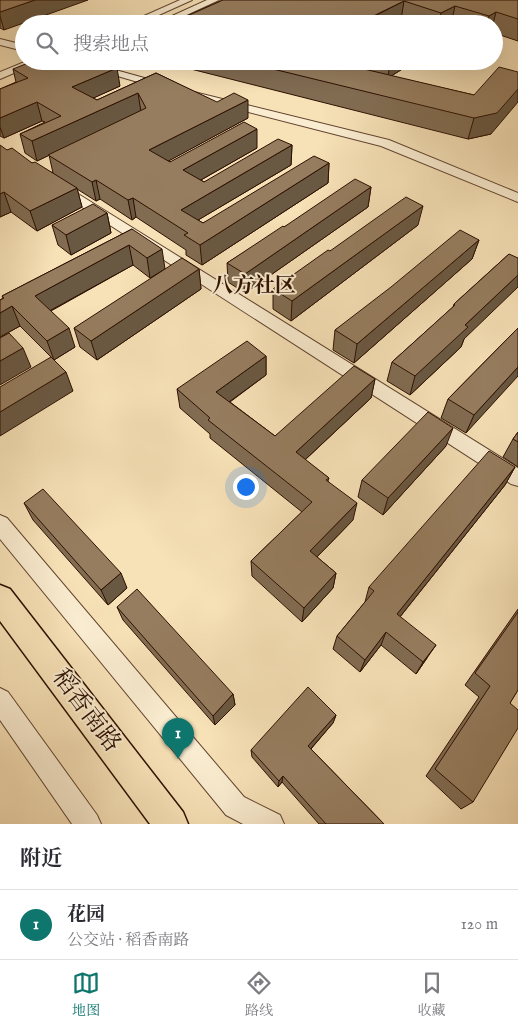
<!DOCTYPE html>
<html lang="zh">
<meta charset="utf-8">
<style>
:root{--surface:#fff;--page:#f7f7f7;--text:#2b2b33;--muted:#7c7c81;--line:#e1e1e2;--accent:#0f766e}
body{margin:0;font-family:"IM FELL English","Noto Serif SC",serif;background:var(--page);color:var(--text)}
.you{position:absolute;left:245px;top:486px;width:18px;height:18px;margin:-12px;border:4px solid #fff;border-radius:50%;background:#1a73e8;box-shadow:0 0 0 8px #1a73e833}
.badge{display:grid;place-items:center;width:32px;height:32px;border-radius:50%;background:var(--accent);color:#fff;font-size:16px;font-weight:700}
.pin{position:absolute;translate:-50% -41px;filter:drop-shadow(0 1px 2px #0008)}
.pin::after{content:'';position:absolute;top:26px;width:18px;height:15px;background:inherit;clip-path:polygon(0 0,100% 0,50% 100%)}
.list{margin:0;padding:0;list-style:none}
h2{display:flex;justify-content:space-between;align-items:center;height:65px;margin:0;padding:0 20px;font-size:21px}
h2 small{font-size:16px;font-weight:400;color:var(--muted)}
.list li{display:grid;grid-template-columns:32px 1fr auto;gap:15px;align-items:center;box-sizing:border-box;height:70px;padding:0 20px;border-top:1px solid var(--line)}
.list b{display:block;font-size:19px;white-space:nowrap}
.list p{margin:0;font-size:16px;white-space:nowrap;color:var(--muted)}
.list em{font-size:16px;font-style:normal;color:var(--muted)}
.icon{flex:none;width:28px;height:28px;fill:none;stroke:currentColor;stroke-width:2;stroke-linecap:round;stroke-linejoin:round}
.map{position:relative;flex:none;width:518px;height:824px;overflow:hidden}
.search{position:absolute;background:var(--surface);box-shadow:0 5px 20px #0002;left:15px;right:15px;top:15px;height:55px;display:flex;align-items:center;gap:12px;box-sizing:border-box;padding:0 18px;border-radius:28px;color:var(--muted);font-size:19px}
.sheet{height:135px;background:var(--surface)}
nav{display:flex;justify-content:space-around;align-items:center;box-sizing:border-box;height:70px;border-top:1px solid var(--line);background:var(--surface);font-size:14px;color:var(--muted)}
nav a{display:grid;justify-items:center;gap:2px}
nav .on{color:var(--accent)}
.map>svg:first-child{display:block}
</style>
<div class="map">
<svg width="518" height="824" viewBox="0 0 518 824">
<rect width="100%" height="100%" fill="#f7e1b7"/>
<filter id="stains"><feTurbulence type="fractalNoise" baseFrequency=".004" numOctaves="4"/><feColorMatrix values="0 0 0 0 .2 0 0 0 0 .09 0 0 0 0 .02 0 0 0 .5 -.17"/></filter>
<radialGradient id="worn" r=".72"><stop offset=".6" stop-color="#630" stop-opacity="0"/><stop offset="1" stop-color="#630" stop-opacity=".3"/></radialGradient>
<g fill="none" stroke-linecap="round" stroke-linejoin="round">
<defs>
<g id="minor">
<path d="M 180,0 L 192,0 L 139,24 L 126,24 Z"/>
<path d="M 207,0 L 219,0 L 180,18 L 177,19 L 172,16 Z"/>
<path d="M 0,39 L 24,45 L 24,51 L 0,45 Z"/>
<path d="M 27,61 L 42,61 L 0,79 L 0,72 Z"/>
<path d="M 66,61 L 83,61 L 166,84 L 167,86 L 162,89 Z"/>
<path d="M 190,91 L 389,140 L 518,193 L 518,202 L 381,146 L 186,96 L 185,94 Z"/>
<path d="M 59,182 L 518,468 L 518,486 L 511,484 L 54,189 L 53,186 Z"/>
<path d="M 0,515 L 7,518 L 244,797 L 280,815 L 284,824 L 243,824 L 226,815 L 0,539 Z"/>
<path d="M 0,688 L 8,692 L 97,815 L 101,824 L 72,824 L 0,720 Z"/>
</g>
<path id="major" d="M 0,585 L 10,589 L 183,812 L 188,824 L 150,824 L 0,621 Z"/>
</defs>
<use href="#minor" stroke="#60442e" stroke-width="2"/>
<use href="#major" stroke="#2d1000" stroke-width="3"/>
<use href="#minor" fill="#faecd0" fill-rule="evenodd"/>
<use href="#major" fill="#f7e1b7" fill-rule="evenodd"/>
</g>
<g fill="#816c52" stroke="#2d1000" fill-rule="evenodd">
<path d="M 0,0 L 4,30 L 0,28 Z"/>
<path d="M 223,0 L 518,0 L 518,41 L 494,33 L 494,24 L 413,24 L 401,20 L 393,24 L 147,24 L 169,24 Z"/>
<path d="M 159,61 L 412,61 L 412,63 L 391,76 L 474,95 L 491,134 L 468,139 ZM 357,66 L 367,70 L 355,67 Z"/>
<path d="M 13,69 L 120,86 L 93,98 L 97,100 L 156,73 L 248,118 L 168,161 L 170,162 L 257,148 L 201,180 L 204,182 L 292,145 L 291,165 L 198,220 L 203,223 L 329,163 L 328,183 L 202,265 L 186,255 L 186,250 L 136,217 L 132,220 L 100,199 L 96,201 L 77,189 L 82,207 L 37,231 L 11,212 L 0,217 L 7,150 L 32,163 L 53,173 L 49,155 L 37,161 L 25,153 L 20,134 L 45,122 L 42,121 L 4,138 L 0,136 L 0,89 L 16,82 Z"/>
<path d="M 371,187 L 368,207 L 245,293 L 228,282 L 227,263 L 284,227 Z"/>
<path d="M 107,213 L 111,233 L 71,255 L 58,245 L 52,225 Z"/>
<path d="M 418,225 L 291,321 L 273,309 L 273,289 L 330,251 Z"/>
<path d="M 132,229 L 165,269 L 150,278 L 133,265 L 51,311 L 75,347 L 54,360 L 20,326 L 0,337 L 0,300 L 3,298 L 2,296 Z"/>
<path d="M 479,240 L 472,259 L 354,363 L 333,350 L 335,330 Z"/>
<path d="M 509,254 L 464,339 L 461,347 L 410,395 L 387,381 L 392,362 L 453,307 L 454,304 Z"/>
<path d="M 199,269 L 201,289 L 97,360 L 80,347 L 74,328 Z"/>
<path d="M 518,328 L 466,433 L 441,418 L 448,399 Z"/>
<path d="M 266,356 L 266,375 L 230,402 L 275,436 L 375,379 L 371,398 L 305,460 L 329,478 L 328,481 L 353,520 L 317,557 L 336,573 L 333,588 L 302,622 L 252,576 L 251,561 L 302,512 L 210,438 L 210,434 L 180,408 L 177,389 Z"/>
<path d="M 518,432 L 518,467 L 503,457 L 513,439 Z"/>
<path d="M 446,446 L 383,515 L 358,497 L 362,480 Z"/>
<path d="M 515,467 L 505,485 L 400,617 L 427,658 L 416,674 L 381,645 L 360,672 L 333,649 L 337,636 L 365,602 L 369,587 Z"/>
<path d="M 24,503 L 127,588 L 108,605 L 33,520 Z"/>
<path d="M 117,607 L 233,694 L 235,705 L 215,725 L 123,620 Z"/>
<path d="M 518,609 L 518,690 L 510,703 L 473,802 L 461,809 L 426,776 L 479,697 L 465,685 Z"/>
<path d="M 336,715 L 333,723 L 311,749 L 384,824 L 319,824 L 282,782 L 278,787 L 252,757 L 251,750 Z"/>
</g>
<g fill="#695842" stroke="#2d1000">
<path d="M 35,0 L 88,0 L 4,30 L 0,16 L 0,12 Z"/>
<path d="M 404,1 L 401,20 L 393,24 L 359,24 Z"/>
<path d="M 455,6 L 451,24 L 439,24 L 441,13 Z"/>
<path d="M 496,12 L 493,24 L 487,24 L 489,16 Z"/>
<path d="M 330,61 L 357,61 L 357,66 L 329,82 Z"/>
<path d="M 390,61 L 412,61 L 412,63 L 388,78 Z"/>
<path d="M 117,68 L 120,86 L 76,106 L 72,87 Z"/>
<path d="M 518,89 L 518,102 L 491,134 L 468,139 L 474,118 Z"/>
<path d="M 138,93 L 141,112 L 37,161 L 32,141 Z"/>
<path d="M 248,100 L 248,118 L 152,170 L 149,150 Z"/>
<path d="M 37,102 L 42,121 L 4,138 L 0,127 L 0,118 Z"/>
<path d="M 257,129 L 257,148 L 185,189 L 183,170 Z"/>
<path d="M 292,145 L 291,165 L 183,229 L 181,210 Z"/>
<path d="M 329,163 L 328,183 L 202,265 L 200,245 Z"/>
<path d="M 96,180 L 100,199 L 96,201 L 92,182 Z"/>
<path d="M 371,187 L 368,207 L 245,293 L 245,274 Z"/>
<path d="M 77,188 L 82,207 L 37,231 L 30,211 Z"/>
<path d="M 4,192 L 11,212 L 0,217 L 0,194 Z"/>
<path d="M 133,198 L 136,217 L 132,220 L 128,200 Z"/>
<path d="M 423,206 L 418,225 L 291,321 L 292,301 Z"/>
<path d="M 107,213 L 111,233 L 71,255 L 66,235 Z"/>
<path d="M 479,240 L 472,259 L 354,363 L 357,344 Z"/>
<path d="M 129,245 L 133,265 L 42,315 L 35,296 Z"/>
<path d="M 162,249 L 165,269 L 150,278 L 147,258 Z"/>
<path d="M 199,269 L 201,289 L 97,360 L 91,341 Z"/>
<path d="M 518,275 L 518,287 L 464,339 L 461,347 L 410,395 L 415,376 L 465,325 Z"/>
<path d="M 12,306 L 20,326 L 0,337 L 0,313 Z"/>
<path d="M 69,328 L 75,347 L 54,360 L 47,341 Z"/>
<path d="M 23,348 L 31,367 L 0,385 L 0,361 Z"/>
<path d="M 266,356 L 266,375 L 218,410 L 216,392 Z"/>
<path d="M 518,367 L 518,376 L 466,433 L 474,415 Z"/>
<path d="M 66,372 L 73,391 L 0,436 L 0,412 Z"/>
<path d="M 375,379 L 371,398 L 294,470 L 296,452 Z"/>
<path d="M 453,428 L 446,446 L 383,515 L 388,498 Z"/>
<path d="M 515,467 L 505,485 L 391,628 L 397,614 Z"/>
<path d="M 357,503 L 353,520 L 308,566 L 310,551 Z"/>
<path d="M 121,573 L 127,588 L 108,605 L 101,590 Z"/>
<path d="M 336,573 L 333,588 L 302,622 L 304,608 Z"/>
<path d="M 386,632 L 381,645 L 360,672 L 365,660 Z"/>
<path d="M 436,645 L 427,658 L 416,674 L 423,662 Z"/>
<path d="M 233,694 L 235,705 L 215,725 L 213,716 Z"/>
<path d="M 336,715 L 333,723 L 307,753 L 308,746 Z"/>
<path d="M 283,776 L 282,782 L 278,787 L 279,781 Z"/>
</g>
<g fill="#967d5f" stroke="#2d1000">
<path d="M 0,0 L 35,0 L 0,12 Z"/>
<path d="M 223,0 L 518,0 L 518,19 L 496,12 L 489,16 L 455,6 L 441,13 L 404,1 L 359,23 L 361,24 L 147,24 L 153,20 L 169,24 Z"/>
<path d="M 33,61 L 104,61 L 117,68 L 72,87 L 97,100 L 156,73 L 217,102 L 234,93 L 248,100 L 149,150 L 170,162 L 244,122 L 257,129 L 183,170 L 204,182 L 278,139 L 292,145 L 181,210 L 203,223 L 314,156 L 329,163 L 200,245 L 184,235 L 188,233 L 133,198 L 128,200 L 96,180 L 92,182 L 48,155 L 146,108 L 138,93 L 32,141 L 20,134 L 61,116 L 37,102 L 0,118 L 0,89 L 28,78 L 13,69 Z"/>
<path d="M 240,61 L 330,61 L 474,95 L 499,67 L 518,72 L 518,89 L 497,113 L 474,118 Z"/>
<path d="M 0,145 L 7,150 L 12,148 L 32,163 L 35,162 L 77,188 L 30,211 L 4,192 L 0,194 Z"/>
<path d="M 355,179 L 371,187 L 245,274 L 227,263 L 283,226 L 284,227 Z"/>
<path d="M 406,197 L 423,206 L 292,301 L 273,289 L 328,250 L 330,251 Z"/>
<path d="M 93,204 L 107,213 L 66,235 L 52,225 Z"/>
<path d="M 132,229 L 162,249 L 147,258 L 129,245 L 35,296 L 69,328 L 47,341 L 12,306 L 0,313 L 0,300 L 4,298 L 2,296 Z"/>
<path d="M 460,230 L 479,240 L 357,344 L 335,330 L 391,287 Z"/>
<path d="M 509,254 L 518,258 L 518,275 L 465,325 L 468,327 L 415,376 L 392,362 L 455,305 L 454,304 Z"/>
<path d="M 182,258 L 199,269 L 91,341 L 74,328 Z"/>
<path d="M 518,328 L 518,367 L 474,415 L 448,399 Z"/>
<path d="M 9,333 L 23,348 L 0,361 L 0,338 Z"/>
<path d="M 247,341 L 266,356 L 216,392 L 275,436 L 354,366 L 375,379 L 296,452 L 329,478 L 326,480 L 357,503 L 310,551 L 336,573 L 304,608 L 251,561 L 312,502 L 208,420 L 210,418 L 177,389 Z"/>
<path d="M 51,357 L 66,372 L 0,412 L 0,387 Z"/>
<path d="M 428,412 L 453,428 L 388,498 L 362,480 Z"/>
<path d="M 518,432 L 518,442 L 513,439 Z"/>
<path d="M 489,451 L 515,467 L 397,614 L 436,645 L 423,662 L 386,632 L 365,660 L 337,636 L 374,591 L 369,587 Z"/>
<path d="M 43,489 L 121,573 L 101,590 L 24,503 Z"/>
<path d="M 137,589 L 233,694 L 213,716 L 117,607 Z"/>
<path d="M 518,612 L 518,690 L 510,703 L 518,710 L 518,728 L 473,802 L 435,769 L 490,686 L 475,673 Z"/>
<path d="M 308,687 L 336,715 L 308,746 L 384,824 L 326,824 L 283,776 L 279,781 L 251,750 Z"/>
</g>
<g text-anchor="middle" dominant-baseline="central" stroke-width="4" stroke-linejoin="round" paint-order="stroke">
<g font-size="21" font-weight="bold" fill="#2d1000" stroke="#faecd0">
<text x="254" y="286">八方社区</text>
</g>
<g font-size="24" fill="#2d1000" stroke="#faecd0">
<text transform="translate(86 711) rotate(53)">稻香南路</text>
</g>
</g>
<rect width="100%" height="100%" filter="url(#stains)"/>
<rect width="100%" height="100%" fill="url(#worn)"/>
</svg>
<div class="you"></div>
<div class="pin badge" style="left:178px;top:759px">1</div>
<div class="search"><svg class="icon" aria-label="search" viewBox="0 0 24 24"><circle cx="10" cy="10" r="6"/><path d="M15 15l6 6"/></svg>搜索地点</div>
</div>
<section class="sheet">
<h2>附近<small></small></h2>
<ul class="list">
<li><span class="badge">1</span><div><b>花园</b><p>公交站 · 稻香南路</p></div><em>120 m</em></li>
</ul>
</section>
<nav>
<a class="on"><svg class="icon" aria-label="map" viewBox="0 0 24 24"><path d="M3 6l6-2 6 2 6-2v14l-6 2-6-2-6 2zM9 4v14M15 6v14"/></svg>地图</a>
<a><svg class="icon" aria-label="directions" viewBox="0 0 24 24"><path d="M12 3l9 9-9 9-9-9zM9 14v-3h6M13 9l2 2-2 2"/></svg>路线</a>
<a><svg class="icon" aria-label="saved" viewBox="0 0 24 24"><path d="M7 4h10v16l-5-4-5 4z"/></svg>收藏</a>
</nav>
